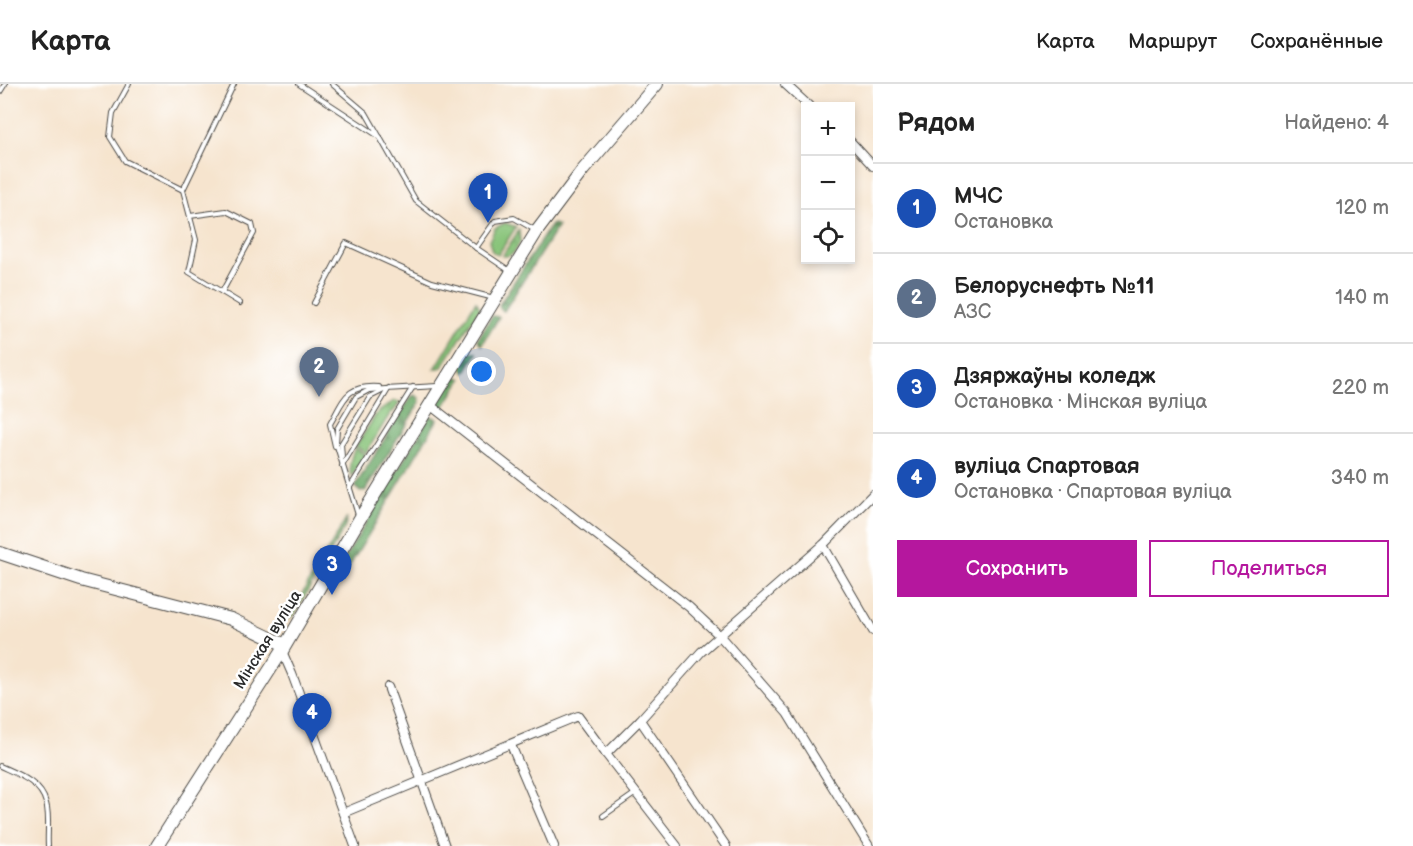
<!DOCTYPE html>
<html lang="ru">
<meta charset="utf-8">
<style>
:root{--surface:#fff;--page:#f2f2f2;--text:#222;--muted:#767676;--line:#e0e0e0;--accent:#b5179e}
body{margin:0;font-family:"Balsamiq Sans",sans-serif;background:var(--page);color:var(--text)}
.controls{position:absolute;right:18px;top:18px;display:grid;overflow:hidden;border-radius:0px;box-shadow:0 3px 9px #0003}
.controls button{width:54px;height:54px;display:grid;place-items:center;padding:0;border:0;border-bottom:2px solid var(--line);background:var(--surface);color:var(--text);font:30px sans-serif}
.you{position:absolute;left:482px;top:288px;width:21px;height:21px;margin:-15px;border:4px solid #fff;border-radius:50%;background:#1a73e8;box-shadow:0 0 0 9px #1a73e833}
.badge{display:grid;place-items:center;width:39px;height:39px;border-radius:50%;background:var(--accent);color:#fff;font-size:20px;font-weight:700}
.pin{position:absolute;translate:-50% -50px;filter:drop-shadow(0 2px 3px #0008)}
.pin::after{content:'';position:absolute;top:32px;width:21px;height:18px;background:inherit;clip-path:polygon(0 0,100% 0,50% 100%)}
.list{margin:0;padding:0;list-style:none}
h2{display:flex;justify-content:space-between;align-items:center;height:78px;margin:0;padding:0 24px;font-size:26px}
h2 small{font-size:20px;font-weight:400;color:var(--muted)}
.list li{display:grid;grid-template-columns:39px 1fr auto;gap:18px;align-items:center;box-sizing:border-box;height:90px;padding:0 24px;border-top:2px solid var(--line)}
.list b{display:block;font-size:22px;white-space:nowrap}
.list p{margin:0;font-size:20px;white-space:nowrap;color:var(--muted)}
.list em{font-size:20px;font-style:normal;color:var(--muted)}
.actions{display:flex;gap:12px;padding:18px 24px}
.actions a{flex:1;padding:14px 0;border:2px solid var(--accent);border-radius:0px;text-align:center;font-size:21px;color:var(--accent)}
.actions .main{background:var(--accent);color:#fff}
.icon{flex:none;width:33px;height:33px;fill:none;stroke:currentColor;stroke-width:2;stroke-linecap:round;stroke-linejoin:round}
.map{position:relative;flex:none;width:873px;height:762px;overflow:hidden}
header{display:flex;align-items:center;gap:36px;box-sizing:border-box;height:84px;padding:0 30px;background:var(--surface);border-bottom:2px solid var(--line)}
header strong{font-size:28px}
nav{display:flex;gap:33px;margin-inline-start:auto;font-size:21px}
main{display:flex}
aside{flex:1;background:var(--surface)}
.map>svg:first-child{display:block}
</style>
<header>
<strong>Карта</strong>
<nav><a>Карта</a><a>Маршрут</a><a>Сохранённые</a></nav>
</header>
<main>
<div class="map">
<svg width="873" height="762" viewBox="0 0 873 762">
<defs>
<pattern id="grass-tufts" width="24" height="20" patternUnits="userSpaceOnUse" patternTransform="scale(1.5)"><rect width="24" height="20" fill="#89c47a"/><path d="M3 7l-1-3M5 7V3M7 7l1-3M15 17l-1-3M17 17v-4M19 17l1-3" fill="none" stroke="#709f64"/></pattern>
<pattern id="forest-firs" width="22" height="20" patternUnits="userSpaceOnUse" patternTransform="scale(1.5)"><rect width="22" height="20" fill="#6eaa6a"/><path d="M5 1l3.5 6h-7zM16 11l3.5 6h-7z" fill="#5b8b57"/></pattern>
</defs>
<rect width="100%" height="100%" fill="#fff"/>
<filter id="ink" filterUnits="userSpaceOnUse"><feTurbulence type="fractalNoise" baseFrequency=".0167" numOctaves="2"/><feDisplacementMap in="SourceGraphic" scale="12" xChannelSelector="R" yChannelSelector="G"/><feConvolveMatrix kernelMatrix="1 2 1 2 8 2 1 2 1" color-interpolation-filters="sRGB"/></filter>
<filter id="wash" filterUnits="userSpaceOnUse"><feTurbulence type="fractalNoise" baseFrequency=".008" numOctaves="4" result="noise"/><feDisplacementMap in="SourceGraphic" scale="24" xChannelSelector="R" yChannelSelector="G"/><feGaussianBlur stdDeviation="1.35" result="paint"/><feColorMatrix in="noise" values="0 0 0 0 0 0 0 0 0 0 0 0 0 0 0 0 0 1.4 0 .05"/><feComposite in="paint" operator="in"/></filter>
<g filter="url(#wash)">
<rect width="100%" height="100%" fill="#f6e4ce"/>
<g fill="url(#grass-tufts)" stroke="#5a7852" stroke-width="1.5">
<path d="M 505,139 L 516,143 L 498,171 L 492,167 L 489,157 L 495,144 Z"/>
<path d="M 519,146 L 520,158 C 516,166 513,173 502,172 Z"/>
<path d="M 476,217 L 480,224 L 442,283 L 435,285 Z"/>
<path d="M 394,317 L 400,318 L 393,328 L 391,328 L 366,369 L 356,362 L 377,329 Z"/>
<path d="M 355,364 L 365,371 L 352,392 C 347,385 351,372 355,364 Z"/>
<path d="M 347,434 L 345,443 L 294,531 L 287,536 Z"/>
</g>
<g fill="url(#forest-firs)" stroke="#4c6a4a" stroke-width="1.5">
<path d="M 554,140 L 558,142 L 504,227 L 501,225 L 499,221 L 551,141 Z"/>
<path d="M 492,232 L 499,233 L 482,261 L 478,255 Z"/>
<path d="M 470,268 L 477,269 L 465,289 L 461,283 Z"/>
<path d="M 458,293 L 462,295 L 442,326 L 438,320 L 454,294 Z"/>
<path d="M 415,311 L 419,314 L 420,318 L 365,407 L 360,408 L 355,402 L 411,313 Z"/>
<path d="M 430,332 L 438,335 L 340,498 L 339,494 L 341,481 Z"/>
</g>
</g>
<g filter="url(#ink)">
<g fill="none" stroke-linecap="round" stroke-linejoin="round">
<defs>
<g id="lane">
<path d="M 129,0 L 113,29 L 110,53 L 125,77 L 183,106"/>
<path d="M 234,0 L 183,106 L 196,156 L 189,188 L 240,219"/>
<path d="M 299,0 L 380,53"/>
<path d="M 332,0 L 366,29 L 416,117 L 476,164 L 510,187"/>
<path d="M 0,8 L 5,0"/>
<path d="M 190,132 L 226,127 L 252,140 L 254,149 L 222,208"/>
<path d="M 476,164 L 495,137 L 514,134 L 535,146"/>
<path d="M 314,219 L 346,159 L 432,198 L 494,214"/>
<path d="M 335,362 L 330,340 C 345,314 346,301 379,303"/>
<path d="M 342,373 L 341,360 L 370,313 L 386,305"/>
<path d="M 342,382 L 389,304"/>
<path d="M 350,403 L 413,303"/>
<path d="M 358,431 L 336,359 L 337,345 L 356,313 L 369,306 L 437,302"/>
<path d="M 0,682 C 17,690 41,698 46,719 C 50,732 47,749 48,762"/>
<path d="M 603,732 L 633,711"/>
</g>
<g id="street">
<path d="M 785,0 L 809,22"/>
<path d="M 850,57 L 873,82"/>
<path d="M 430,321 L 689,523 L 719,551 L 787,629 L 869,762"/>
<path d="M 823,461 L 873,547"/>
<path d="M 282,567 L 292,590 L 355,762"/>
<path d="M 388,603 L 445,762"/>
<path d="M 640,636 L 726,762"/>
<path d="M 511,661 L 554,762"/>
<path d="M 606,670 L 640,636 L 701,568 L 823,461 L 873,410"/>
<path d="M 343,729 L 578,632 L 606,670 L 677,762"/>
</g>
<g id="secondary">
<path d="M 0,469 L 81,496 L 231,535 L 285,561"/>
<path d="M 157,762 L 282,567 L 359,436 L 537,147 L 583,86 L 657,0"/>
</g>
</defs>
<use href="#lane" stroke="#494743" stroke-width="6"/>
<use href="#street" stroke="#494743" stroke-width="10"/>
<use href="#secondary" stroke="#494743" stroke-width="14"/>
<use href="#lane" stroke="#fff" stroke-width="4"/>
<use href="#street" stroke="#fff" stroke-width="8"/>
<use href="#secondary" stroke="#fff" stroke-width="12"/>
</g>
</g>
<g text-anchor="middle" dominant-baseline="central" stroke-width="5" stroke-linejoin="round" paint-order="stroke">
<g font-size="16" fill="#2b2b2b" stroke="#fff">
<text transform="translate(268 556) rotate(-58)">Мінская вуліца</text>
</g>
</g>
</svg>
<div class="controls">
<button>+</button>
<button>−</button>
<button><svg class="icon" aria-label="locate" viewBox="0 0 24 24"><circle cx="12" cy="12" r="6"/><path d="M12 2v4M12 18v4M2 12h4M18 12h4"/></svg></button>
</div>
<div class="you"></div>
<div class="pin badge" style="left:488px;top:139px;background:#1a4fb4">1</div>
<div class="pin badge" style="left:319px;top:313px;background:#5c6f8a">2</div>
<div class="pin badge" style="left:332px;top:511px;background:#1a4fb4">3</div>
<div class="pin badge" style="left:312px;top:659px;background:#1a4fb4">4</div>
</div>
<aside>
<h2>Рядом<small>Найдено: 4</small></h2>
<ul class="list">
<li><span class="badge" style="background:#1a4fb4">1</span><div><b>МЧС</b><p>Остановка</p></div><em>120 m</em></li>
<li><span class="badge" style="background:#5c6f8a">2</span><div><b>Белоруснефть №11</b><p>АЗС</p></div><em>140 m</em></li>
<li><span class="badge" style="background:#1a4fb4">3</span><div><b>Дзяржаўны коледж</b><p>Остановка · Мінская вуліца</p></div><em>220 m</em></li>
<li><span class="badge" style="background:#1a4fb4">4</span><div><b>вуліца Спартовая</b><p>Остановка · Спартовая вуліца</p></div><em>340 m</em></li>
</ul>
<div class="actions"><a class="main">Сохранить</a><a>Поделиться</a></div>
</aside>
</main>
